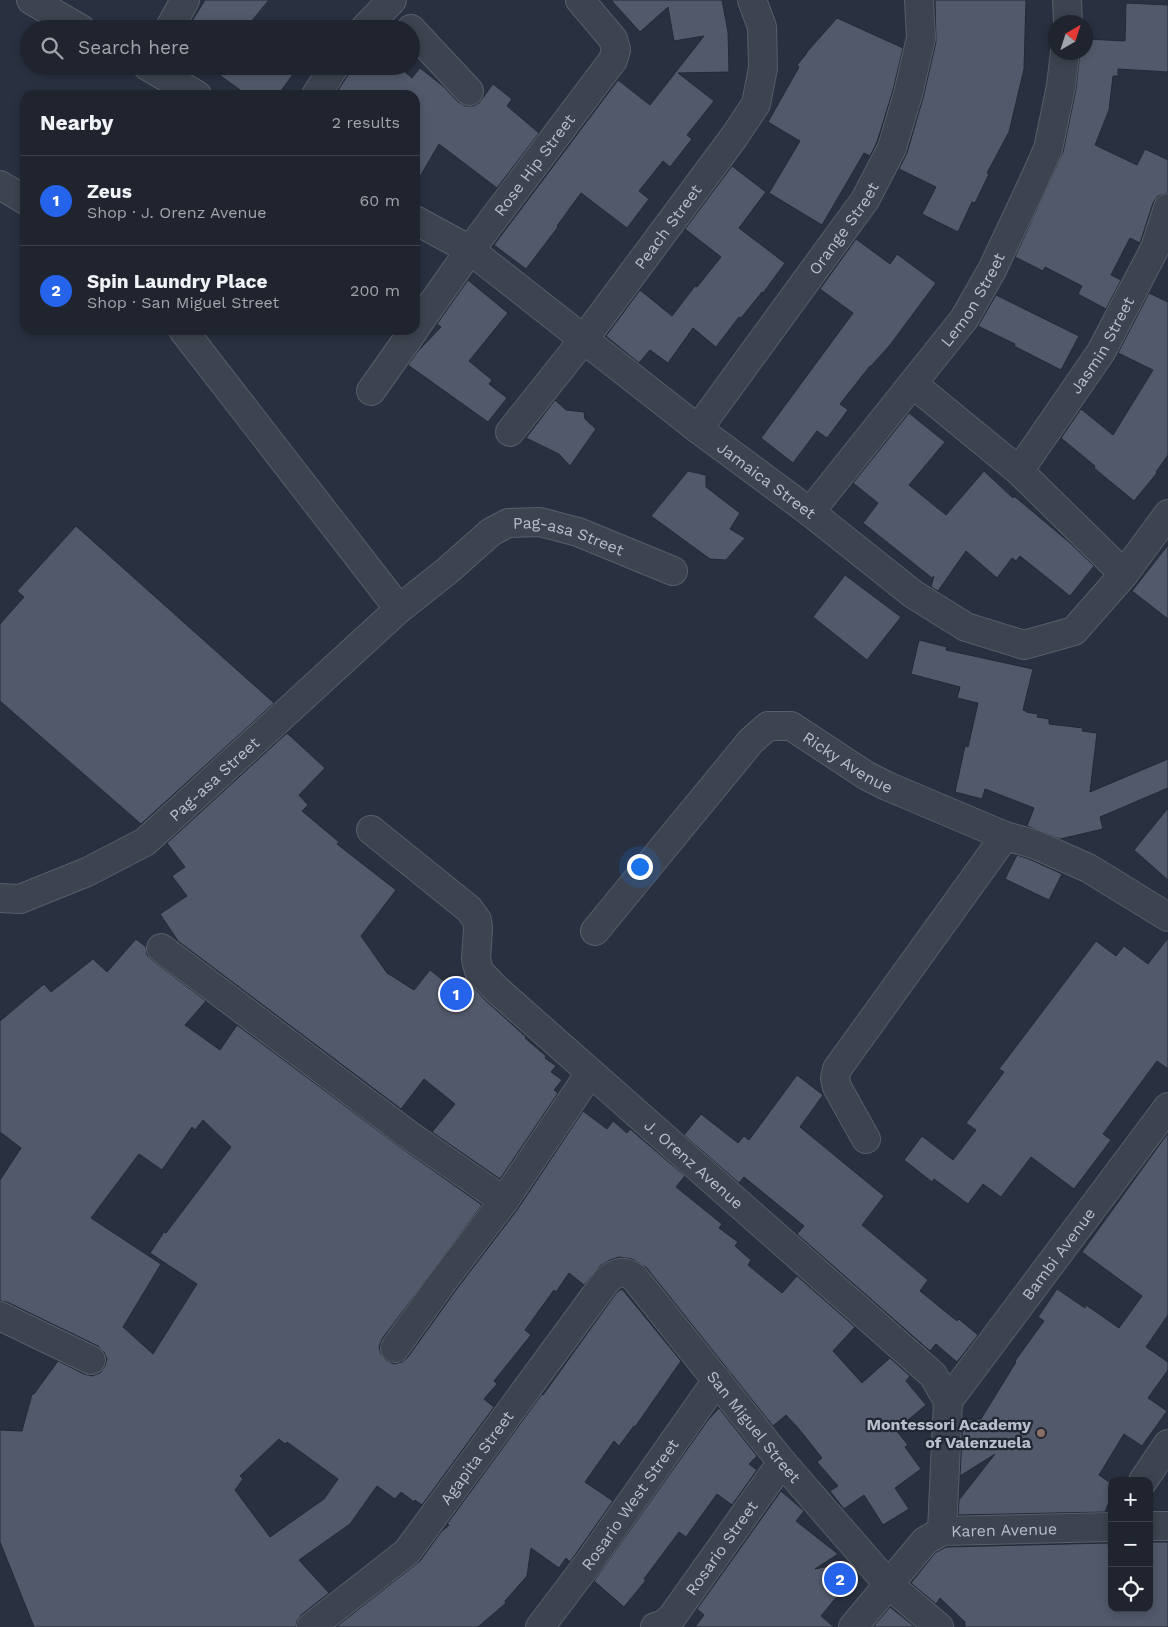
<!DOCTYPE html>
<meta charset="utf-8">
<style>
:root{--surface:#1f242f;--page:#272c37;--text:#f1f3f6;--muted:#a1a4aa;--line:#3c414b;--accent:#2563eb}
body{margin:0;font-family:"Work Sans",sans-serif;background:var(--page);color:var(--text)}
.controls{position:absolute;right:15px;bottom:15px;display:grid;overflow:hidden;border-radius:10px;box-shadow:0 2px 8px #0003}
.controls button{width:45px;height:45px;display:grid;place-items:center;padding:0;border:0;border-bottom:1px solid var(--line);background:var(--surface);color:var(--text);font:25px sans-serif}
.compass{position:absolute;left:1048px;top:15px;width:45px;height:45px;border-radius:50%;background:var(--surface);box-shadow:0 2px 8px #0003;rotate:39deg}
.you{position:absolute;left:639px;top:866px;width:18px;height:18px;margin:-12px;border:4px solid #fff;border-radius:50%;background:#1a73e8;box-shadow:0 0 0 8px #1a73e833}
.badge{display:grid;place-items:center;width:32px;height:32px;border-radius:50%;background:var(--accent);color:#fff;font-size:16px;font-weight:700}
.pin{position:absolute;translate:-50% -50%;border:2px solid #fff;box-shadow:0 1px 5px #0006}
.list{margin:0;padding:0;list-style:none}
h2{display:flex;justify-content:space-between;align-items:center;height:65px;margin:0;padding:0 20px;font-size:21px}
h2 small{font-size:16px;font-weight:400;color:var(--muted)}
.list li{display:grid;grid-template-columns:32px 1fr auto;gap:15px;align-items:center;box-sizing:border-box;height:90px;padding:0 20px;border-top:1px solid var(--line)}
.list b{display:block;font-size:19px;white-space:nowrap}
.list p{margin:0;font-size:16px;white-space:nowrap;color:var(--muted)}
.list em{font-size:16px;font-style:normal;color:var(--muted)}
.icon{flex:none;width:28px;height:28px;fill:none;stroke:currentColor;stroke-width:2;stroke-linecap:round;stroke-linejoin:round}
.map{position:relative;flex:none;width:1168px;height:1627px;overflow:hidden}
.search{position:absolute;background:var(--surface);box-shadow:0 2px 8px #0003;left:20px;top:20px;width:400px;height:55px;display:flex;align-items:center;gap:12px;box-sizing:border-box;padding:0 18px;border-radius:28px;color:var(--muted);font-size:19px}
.panel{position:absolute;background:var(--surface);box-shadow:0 2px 8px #0003;left:20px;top:90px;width:400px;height:245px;border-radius:15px}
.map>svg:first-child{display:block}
</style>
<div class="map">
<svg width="1168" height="1627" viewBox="0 0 1168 1627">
<rect width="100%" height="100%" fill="#29303f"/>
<g fill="#52596a" stroke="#232a36" fill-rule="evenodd">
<path d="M 205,0 L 269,0 L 245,29 L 187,29 Z"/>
<path d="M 611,0 L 722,0 L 728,32 L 729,72 L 678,73 L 714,101 L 687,135 L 692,139 L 670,167 L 663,161 L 639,191 L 649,199 L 627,228 L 581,193 L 557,226 L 558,227 L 526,269 L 494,245 L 618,80 L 650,105 L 704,36 L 674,41 L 668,7 L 640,32 Z"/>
<path d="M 935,0 L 1026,0 L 1024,69 L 1009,132 L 987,173 L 989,174 L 975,203 L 972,202 L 958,232 L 922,214 L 936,187 L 899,169 L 907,153 L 923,98 L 936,42 Z"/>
<path d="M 1126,3 L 1168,5 L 1168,72 L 1118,69 L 1118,76 L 1113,76 L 1109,110 L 1095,145 L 1137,165 L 1145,149 L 1168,160 L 1168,193 L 1158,196 L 1153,203 L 1140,243 L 1130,238 L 1111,275 L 1121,280 L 1106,309 L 1078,294 L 1082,286 L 1045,267 L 1043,271 L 1015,257 L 1063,152 L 1076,89 L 1080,52 L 1086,52 L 1086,39 L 1125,41 Z"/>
<path d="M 837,18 L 903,48 L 893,90 L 877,142 L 870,156 L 864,153 L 822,225 L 769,193 L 800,141 L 768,122 L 799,67 L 797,65 L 807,53 L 806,53 Z"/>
<path d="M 207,66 L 299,66 L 278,95 L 247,95 Z"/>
<path d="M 351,66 L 398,66 L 412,78 L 420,68 L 444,87 L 458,102 L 465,106 L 473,106 L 479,103 L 493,84 L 512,99 L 507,106 L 539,133 L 497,188 L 439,144 L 415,185 L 415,95 L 335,95 L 348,75 Z"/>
<path d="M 732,166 L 766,192 L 739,228 L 785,263 L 763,293 L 762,292 L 741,318 L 739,317 L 716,347 L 693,328 L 668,363 L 650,350 L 639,363 L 606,336 L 640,290 L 672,316 L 695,286 L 697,287 L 721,257 L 685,229 Z"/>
<path d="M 856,239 L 890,264 L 897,254 L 936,283 L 890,345 L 871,366 L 870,366 L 840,404 L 848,410 L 827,438 L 817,431 L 793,463 L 761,438 L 853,313 L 820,289 Z"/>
<path d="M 468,280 L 508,313 L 469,361 L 492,380 L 489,384 L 507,398 L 488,422 L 408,365 L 418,351 L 441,327 L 437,324 Z"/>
<path d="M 1149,293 L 1168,302 L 1168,455 L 1156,472 L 1157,473 L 1134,501 L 1094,468 L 1095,466 L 1061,438 L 1081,409 L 1113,435 L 1153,370 L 1118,353 Z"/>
<path d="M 996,295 L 1079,336 L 1061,370 L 1014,346 L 1015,344 L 978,326 Z"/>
<path d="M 555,400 L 566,410 L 584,412 L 585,419 L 596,429 L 570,466 L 559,454 L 526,438 Z"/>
<path d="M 909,413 L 945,442 L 909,485 L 946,515 L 984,471 L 1013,498 L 1014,496 L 1069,542 L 1094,566 L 1070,596 L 1020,556 L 1016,561 L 1012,558 L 997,578 L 966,551 L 938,591 L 931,587 L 934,576 L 932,578 L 863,523 L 878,503 L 853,483 Z"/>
<path d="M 688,471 L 706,475 L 706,487 L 740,513 L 730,529 L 745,538 L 726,560 L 710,559 L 651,516 Z"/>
<path d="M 76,526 L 274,703 L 141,824 L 0,701 L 0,624 L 24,597 L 17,591 Z"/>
<path d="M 1168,545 L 1168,619 L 1132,591 Z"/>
<path d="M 845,575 L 901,617 L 867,660 L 813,617 Z"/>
<path d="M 919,640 L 947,647 L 946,650 L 1033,669 L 1023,710 L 1026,711 L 1026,712 L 1038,714 L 1037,717 L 1049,719 L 1049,724 L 1083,728 L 1082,731 L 1097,733 L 1090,792 L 1168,759 L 1168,788 L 1100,817 L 1103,829 L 1060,839 L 1027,826 L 1034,808 L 985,789 L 982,799 L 955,792 L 965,746 L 968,747 L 978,703 L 957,698 L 960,687 L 911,674 Z"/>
<path d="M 287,733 L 325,768 L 299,795 L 308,805 L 302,811 L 339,842 L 337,844 L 396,890 L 361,936 L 387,973 L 414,990 L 430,970 L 454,989 L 464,976 L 485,1000 L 526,1037 L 525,1038 L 546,1056 L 545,1058 L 556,1066 L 551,1072 L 562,1080 L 554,1090 L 558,1093 L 500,1179 L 432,1132 L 455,1104 L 424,1079 L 401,1109 L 178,941 L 160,914 L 187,896 L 172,876 L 185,867 L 167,843 Z"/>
<path d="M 1168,808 L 1168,880 L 1134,850 Z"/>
<path d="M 1017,855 L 1029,859 L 1062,874 L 1049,900 L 1005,879 Z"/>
<path d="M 1168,938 L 1168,1069 L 1157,1061 L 1103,1134 L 1111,1140 L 1074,1189 L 1031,1157 L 1001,1197 L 983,1184 L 968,1204 L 934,1179 L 932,1182 L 904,1160 L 922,1136 L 953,1160 L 976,1130 L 966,1123 L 1004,1072 L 999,1069 L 1096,941 L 1116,956 L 1124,946 L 1148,964 Z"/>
<path d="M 136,939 L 146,947 L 147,955 L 152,960 L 206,1001 L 185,1025 L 220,1050 L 237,1025 L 400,1147 L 482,1205 L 382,1339 L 379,1347 L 381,1354 L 386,1360 L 394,1364 L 402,1362 L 408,1357 L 456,1290 L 517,1210 L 583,1111 L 607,1129 L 613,1121 L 627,1133 L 630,1129 L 685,1176 L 676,1187 L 722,1224 L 719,1228 L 738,1242 L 735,1246 L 751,1260 L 748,1265 L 782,1293 L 797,1276 L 855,1327 L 833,1351 L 862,1383 L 890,1358 L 910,1376 L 906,1381 L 926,1405 L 896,1430 L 908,1445 L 905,1447 L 921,1469 L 895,1488 L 909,1509 L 883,1525 L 864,1495 L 844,1509 L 830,1491 L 838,1486 L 817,1462 L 822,1458 L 799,1429 L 786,1415 L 773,1426 L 646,1267 L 632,1259 L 619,1257 L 610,1260 L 600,1266 L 584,1285 L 569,1273 L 556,1292 L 554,1290 L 525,1330 L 531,1335 L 494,1381 L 497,1384 L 484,1399 L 494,1407 L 422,1505 L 415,1500 L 414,1502 L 401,1492 L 395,1499 L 377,1486 L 350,1524 L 299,1560 L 329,1593 L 301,1615 L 297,1621 L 296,1627 L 34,1627 L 0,1542 L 0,1430 L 22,1431 L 32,1394 L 34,1394 L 58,1361 L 84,1374 L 92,1376 L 100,1373 L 105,1366 L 107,1359 L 104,1352 L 98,1346 L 7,1302 L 0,1301 L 0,1180 L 21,1148 L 0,1132 L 0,1021 L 44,984 L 51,992 L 93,959 L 107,972 ZM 203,1120 L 231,1147 L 166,1233 L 164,1232 L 150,1253 L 197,1284 L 153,1354 L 123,1327 L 161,1264 L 91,1218 L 139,1154 L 162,1170 L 192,1127 L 195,1130 ZM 279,1439 L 285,1444 L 287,1442 L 338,1479 L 324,1499 L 270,1537 L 235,1490 L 243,1479 L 240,1476 Z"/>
<path d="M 797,1075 L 823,1095 L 800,1127 L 884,1196 L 862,1225 L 928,1280 L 920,1291 L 957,1321 L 959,1319 L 978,1335 L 957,1362 L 936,1344 L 930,1351 L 797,1234 L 804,1226 L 744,1177 L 739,1183 L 684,1135 L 701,1114 L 738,1143 L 744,1136 L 749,1140 Z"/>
<path d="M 1168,1133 L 1168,1315 L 1146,1347 L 1168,1362 L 1168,1370 L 1148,1398 L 1167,1411 L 1142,1446 L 1124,1434 L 1099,1475 L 1112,1484 L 1112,1494 L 1105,1512 L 958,1515 L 959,1500 L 995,1454 L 960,1476 L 963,1420 L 981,1419 L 1016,1362 L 1015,1361 L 1044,1321 L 1038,1317 L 1057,1289 L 1085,1308 L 1086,1305 L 1119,1328 L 1142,1296 L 1082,1252 Z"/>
<path d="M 622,1289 L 681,1361 L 635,1427 L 634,1426 L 619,1446 L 614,1441 L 585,1482 L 613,1501 L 570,1562 L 566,1558 L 559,1568 L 531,1548 L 527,1576 L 505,1601 L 506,1603 L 478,1627 L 336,1627 L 420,1561 L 441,1532 L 449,1525 L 447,1524 L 542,1394 L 543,1395 L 617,1292 Z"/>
<path d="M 719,1408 L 757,1456 L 749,1464 L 757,1470 L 732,1505 L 717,1494 L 686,1537 L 679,1532 L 644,1579 L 646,1580 L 624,1607 L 594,1581 L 708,1420 Z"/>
<path d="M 781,1491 L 804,1511 L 796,1521 L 838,1554 L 815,1569 L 848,1562 L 857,1572 L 821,1616 L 834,1627 L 695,1627 L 704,1615 L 697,1609 Z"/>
<path d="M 1149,1542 L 1168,1542 L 1168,1627 L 965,1627 L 965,1622 L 940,1598 L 936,1604 L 911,1583 L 935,1553 L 946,1547 L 1108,1543 L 1112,1579 L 1112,1608 L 1149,1608 Z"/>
<path d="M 890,1607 L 915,1627 L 873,1627 Z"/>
</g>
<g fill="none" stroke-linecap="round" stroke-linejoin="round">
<defs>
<g id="minor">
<path d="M 31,0 L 81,29"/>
<path d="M 1067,0 L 1068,22"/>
<path d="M 169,29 L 185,0"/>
<path d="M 364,29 L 392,0"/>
<path d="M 411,29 L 469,91"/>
<path d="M 147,66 L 197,95"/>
<path d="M 316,95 L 335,66"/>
<path d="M 0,185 L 25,200"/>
<path id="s1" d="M 415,220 L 470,250 L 698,429 L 810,512 L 913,594 L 966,627 L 1024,645 L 1074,631 L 1124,574 L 1168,514"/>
<path id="s2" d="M 415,328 L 470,250 L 613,60 L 616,50 L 613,39 L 580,0"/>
<path d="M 183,330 L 399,609"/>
<path d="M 913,384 L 1019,471 L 1124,574"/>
<path d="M 371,391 L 414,330"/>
<path id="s3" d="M 698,429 L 865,200 L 892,148 L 908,94 L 921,38 L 919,0"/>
<path id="s4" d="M 510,432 L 584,339 L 734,137 L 756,104 L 763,68 L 762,27 L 752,0"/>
<path id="s5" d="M 1019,471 L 1101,352 L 1155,248 L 1168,208"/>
<path id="s6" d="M 810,512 L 964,319 L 992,270 L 1031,187 L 1048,149 L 1061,86 L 1065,52"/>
<path id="s7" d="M 371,830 L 469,909 L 477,920 L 478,928 L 476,959 L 479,971 L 496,989 L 933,1375 L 948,1401 L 942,1531"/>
<path id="s8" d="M 0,898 L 20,899 L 87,872 L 145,842 L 399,609 L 447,571 L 491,532 L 508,523 L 540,522 L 578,532 L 673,571"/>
<path id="s9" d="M 595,931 L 751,741 L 768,726 L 791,726 L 867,776 L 887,786 L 1005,836 L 1034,844 L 1088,868 L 1168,917"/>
<path d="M 161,948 L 409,1135 L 504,1201 L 590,1073"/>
<path d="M 866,1139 L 837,1087 L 835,1078 L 837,1069 L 1005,836"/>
<path d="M 0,1316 L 91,1360"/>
<path d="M 395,1348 L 443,1281 L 504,1201"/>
<path id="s10" d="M 948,1401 L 1168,1107"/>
<path d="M 1143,1481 L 1168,1444"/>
<path id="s11" d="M 311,1627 L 407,1552 L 606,1281 C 616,1272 623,1270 634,1277 L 782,1462 L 888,1584 L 939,1627"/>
<path id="s12" d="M 540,1627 L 590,1561 L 717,1380"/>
<path id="s13" d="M 655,1627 L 664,1624 L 672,1617 L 782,1462"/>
</g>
<g id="tertiary">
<path d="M 1149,1526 L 1168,1526"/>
<path id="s14" d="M 853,1627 L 925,1541 L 942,1531 L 1112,1527"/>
</g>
</defs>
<use href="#minor" stroke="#575e6a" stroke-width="30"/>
<use href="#tertiary" stroke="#575e6a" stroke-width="30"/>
<use href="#minor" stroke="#3d434f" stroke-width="28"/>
<use href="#tertiary" stroke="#3d434f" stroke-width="28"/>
</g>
<circle fill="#8d6e63" stroke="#212834" stroke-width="2" cx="1041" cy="1433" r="5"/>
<g text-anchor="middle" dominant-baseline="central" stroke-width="4.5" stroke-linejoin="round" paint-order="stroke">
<g font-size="16" fill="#b9beca" stroke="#212834">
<text stroke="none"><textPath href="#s2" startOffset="202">Rose Hip Street</textPath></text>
<text stroke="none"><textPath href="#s4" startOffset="259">Peach Street</textPath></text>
<text stroke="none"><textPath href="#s3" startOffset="248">Orange Street</textPath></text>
<text stroke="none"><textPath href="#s6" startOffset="268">Lemon Street</textPath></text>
<text stroke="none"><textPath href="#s5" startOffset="151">Jasmin Street</textPath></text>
<text stroke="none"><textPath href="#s1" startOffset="438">Jamaica Street</textPath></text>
<text stroke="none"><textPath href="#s8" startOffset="704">Pag-asa Street</textPath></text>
<text stroke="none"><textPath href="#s9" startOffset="359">Ricky Avenue</textPath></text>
<text stroke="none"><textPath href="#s8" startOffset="251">Pag-asa Street</textPath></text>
<text stroke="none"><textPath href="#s7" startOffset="480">J. Orenz Avenue</textPath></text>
<text stroke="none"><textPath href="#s10" startOffset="184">Bambi Avenue</textPath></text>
<text stroke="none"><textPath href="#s11" startOffset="681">San Miguel Street</textPath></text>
<text stroke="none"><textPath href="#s11" startOffset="239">Agapita Street</textPath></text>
<text stroke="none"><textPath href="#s12" startOffset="152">Rosario West Street</textPath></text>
<text stroke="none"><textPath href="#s14" startOffset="194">Karen Avenue</textPath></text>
<text stroke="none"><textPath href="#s13" startOffset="105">Rosario Street</textPath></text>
</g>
<g font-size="16" font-weight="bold" fill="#b9beca" stroke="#212834" text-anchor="end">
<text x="1031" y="1424">Montessori Academy<tspan x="1031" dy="18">of Valenzuela</tspan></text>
</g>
</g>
</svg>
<div class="controls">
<button>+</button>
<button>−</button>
<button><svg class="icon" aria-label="locate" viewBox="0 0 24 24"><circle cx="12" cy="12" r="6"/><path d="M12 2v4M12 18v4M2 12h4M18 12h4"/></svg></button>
</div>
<svg class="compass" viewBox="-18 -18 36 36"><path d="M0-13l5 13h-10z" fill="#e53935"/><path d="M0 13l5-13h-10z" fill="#a1a4aa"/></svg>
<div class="you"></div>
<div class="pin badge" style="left:456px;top:994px">1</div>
<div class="pin badge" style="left:840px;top:1579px">2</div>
<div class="search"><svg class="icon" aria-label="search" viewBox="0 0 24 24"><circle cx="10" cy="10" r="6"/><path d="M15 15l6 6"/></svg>Search here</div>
<section class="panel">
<h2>Nearby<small>2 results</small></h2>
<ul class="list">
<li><span class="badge">1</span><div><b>Zeus</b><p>Shop · J. Orenz Avenue</p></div><em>60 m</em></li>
<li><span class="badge">2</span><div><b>Spin Laundry Place</b><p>Shop · San Miguel Street</p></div><em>200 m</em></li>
</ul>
</section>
</div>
